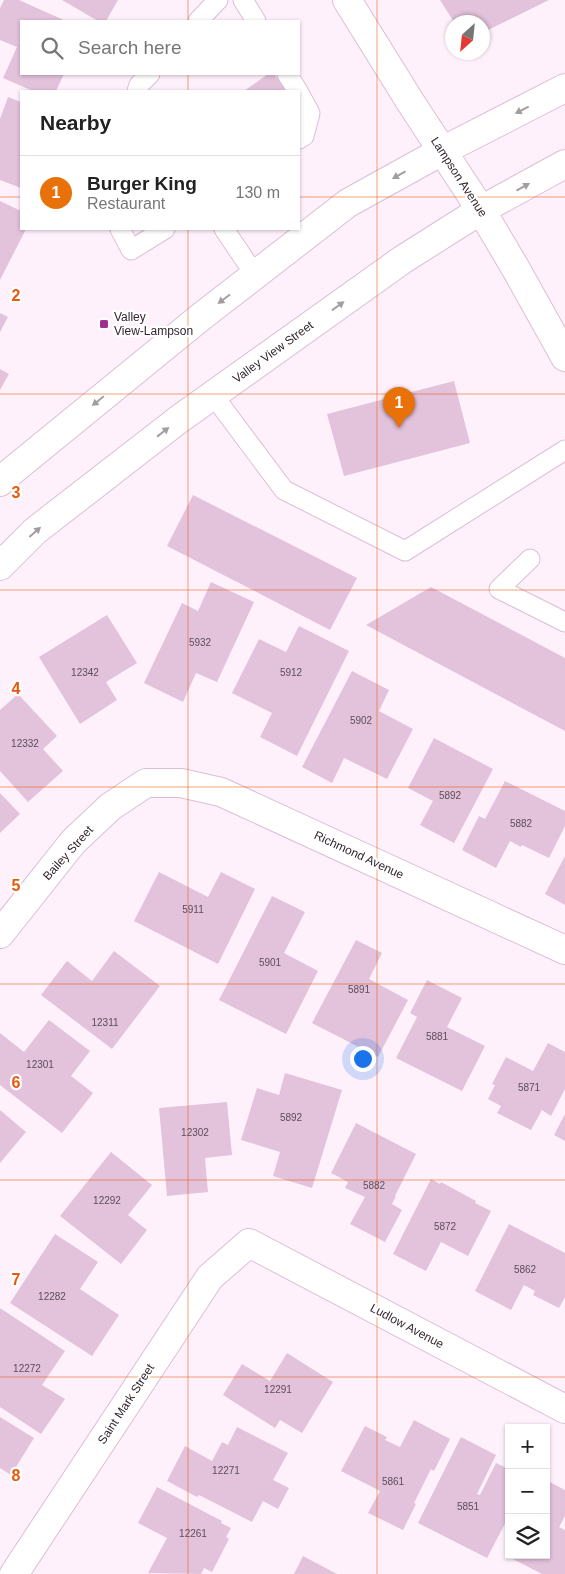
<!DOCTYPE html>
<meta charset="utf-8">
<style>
:root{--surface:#fff;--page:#f2f2f2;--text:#222;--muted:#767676;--line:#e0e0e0;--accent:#9f308f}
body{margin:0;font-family:Helvetica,sans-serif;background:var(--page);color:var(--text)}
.controls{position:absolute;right:15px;bottom:15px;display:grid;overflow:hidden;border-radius:0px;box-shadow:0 1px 4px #0004}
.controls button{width:45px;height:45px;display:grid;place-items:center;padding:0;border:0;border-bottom:1px solid var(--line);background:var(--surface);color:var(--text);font:25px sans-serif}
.compass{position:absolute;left:445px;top:15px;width:45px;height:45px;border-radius:50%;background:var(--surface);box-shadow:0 1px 4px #0004;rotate:207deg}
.you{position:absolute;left:362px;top:1058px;width:18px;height:18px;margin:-12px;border:4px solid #fff;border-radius:50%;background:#1a73e8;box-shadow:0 0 0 8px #1a73e833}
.badge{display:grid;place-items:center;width:32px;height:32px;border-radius:50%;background:var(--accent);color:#fff;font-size:16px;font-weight:700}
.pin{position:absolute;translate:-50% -41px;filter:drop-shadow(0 1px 2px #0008)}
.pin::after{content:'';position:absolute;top:26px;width:18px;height:15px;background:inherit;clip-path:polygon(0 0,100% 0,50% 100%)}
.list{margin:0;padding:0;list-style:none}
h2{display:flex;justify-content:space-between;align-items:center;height:65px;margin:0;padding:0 20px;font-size:21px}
h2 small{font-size:16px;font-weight:400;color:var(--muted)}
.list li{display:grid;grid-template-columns:32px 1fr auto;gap:15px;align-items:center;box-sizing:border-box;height:75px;padding:0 20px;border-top:1px solid var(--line)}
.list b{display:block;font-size:19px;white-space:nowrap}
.list p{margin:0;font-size:16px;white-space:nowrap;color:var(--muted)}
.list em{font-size:16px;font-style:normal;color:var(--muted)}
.icon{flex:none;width:28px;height:28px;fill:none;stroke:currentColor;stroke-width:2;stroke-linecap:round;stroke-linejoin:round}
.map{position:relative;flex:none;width:565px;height:1574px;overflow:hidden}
.search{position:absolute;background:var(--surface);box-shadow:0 1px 4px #0004;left:20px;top:20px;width:280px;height:55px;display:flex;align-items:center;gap:12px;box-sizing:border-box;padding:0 18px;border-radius:0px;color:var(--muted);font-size:19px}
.panel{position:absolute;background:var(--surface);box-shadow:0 1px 4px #0004;left:20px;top:90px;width:280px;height:140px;border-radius:0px}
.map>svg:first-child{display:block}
</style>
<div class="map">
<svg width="565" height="1574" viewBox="0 0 565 1574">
<rect width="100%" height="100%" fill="#fff1fc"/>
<g fill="#e3c2db">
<path d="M 4,0 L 19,0 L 66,21 L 21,21 L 21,74 L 64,74 L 56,91 L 33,91 L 3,78 L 17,47 L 0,40 L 0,8 Z"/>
<path d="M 62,0 L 118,0 L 106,21 L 98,21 Z"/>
<path d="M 440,0 L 549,0 L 488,30 L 482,30 L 482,22 L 454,22 Z"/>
<path d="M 268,74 L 274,74 L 287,91 L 244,91 Z"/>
<path d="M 8,97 L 21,102 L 21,188 L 0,180 L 0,119 Z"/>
<path d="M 0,201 L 21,211 L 21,229 L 26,229 L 0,280 Z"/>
<path d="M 0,313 L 8,317 L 0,332 Z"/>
<path d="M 0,369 L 9,374 L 0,390 Z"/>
<path d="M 454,381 L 470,443 L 344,476 L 327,414 Z"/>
<path d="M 193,495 L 357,578 L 330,630 L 167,546 Z"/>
<path d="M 211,582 L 254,602 L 217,682 L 196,673 L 183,702 L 144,683 L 182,603 L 198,611 Z"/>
<path d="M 431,587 L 565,658 L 565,731 L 366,625 Z"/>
<path d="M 107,615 L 137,663 L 106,682 L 117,700 L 80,724 L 39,657 Z"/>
<path d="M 299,626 L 349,651 L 297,756 L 260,737 L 272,713 L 232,693 L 259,639 L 286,652 Z"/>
<path d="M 352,671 L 389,690 L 379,711 L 413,729 L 387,779 L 344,758 L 332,783 L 302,767 Z"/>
<path d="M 18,694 L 57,736 L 43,749 L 63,771 L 28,802 L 0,771 L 0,710 Z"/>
<path d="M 434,738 L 493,769 L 454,843 L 420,825 L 433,801 L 408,788 Z"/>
<path d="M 505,781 L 565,811 L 565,826 L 549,858 L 522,845 L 521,847 L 510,841 L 496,868 L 462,850 L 479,816 L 485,819 Z"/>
<path d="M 0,793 L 20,814 L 0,833 Z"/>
<path d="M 565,856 L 565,905 L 545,894 Z"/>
<path d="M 159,872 L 208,897 L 221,872 L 255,889 L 218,964 L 134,921 Z"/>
<path d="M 272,896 L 305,912 L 284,953 L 318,971 L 286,1034 L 219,1000 Z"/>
<path d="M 356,940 L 382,953 L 369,979 L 408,1000 L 378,1057 L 312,1023 Z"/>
<path d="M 114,951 L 160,986 L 112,1049 L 41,995 L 67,961 L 92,981 Z"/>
<path d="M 427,980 L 462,998 L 447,1027 L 485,1046 L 462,1091 L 396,1058 L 417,1017 L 410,1013 Z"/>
<path d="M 49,1020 L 90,1051 L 71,1076 L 93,1093 L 62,1133 L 0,1085 L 0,1033 L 24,1052 Z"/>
<path d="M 548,1043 L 565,1052 L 565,1089 L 551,1116 L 542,1110 L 531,1130 L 497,1113 L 501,1106 L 488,1099 L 495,1085 L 492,1084 L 506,1057 L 533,1071 Z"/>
<path d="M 285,1073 L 342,1090 L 312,1188 L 273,1176 L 280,1152 L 241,1140 L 257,1088 L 279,1095 Z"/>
<path d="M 227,1102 L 232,1155 L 205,1158 L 208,1192 L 167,1196 L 159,1108 Z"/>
<path d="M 0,1110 L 26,1132 L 0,1163 Z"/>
<path d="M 565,1114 L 565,1141 L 554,1135 Z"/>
<path d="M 356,1123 L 416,1154 L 395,1196 L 396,1196 L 392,1204 L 402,1210 L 385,1242 L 350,1224 L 365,1197 L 345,1188 L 348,1182 L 331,1173 Z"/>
<path d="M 111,1152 L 152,1185 L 128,1215 L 147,1230 L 121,1264 L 60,1216 Z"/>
<path d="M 431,1179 L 440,1184 L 441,1182 L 476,1201 L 475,1203 L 491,1211 L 468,1256 L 441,1242 L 426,1271 L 393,1254 Z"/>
<path d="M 509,1224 L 565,1253 L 565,1297 L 559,1308 L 533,1295 L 535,1291 L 524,1285 L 511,1310 L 475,1291 Z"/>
<path d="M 55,1234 L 98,1262 L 80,1289 L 119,1315 L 92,1356 L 10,1303 Z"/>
<path d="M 0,1308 L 65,1351 L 42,1385 L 65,1399 L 41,1434 L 0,1407 Z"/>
<path d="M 287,1353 L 333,1382 L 302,1433 L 280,1420 L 275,1428 L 223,1395 L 242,1364 L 270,1381 Z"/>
<path d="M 0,1417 L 34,1438 L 11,1475 L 0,1468 Z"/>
<path d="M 414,1420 L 450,1439 L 434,1471 L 431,1469 L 414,1503 L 416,1504 L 403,1530 L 368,1513 L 380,1491 L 341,1471 L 365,1426 L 387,1437 L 385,1440 L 400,1447 Z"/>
<path d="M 237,1427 L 288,1453 L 273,1480 L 289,1488 L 278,1509 L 263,1501 L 252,1522 L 199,1495 L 197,1497 L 167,1481 L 185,1446 L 212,1461 L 222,1442 L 228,1445 Z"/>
<path d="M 461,1437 L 496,1455 L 477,1494 L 480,1495 L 496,1463 L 509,1469 L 509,1516 L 487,1558 L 418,1523 Z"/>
<path d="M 546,1480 L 565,1490 L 565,1516 L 559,1527 L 565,1530 L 565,1574 L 542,1574 L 509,1557 L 510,1555 L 546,1555 Z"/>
<path d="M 157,1487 L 222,1521 L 221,1523 L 231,1528 L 226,1537 L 229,1539 L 212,1572 L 204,1568 L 201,1574 L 148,1573 L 167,1538 L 138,1523 Z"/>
<path d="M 303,1556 L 337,1574 L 294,1574 Z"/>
</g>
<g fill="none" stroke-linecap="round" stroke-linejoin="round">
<defs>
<g id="lane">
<path d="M 243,0 L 256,21"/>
<path d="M 198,21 L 218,0"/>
<path d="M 287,74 L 298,91"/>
<path d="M 137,91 L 139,85 L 150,74"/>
<path d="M 299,93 L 310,113 L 304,136 L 299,139"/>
<path d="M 120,229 L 131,250 L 165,229"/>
<path d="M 224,229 L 255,275"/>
<path d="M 213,395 L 284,490 L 405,551 L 565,450"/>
<path d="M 530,559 L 499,589 L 565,622"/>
</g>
<g id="street">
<path d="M 0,934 L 73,842 L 110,807 L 146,783 L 181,783 L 221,792 L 565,950"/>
<path d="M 14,1574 L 210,1277 L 249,1243 L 565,1409"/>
</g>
<path id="secondary" d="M 347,0 L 411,103 L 481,210 L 516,269 L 565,357"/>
<g id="primary">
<path d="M 0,482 L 12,471 L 202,316 L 348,203 L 442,151 L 565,88"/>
<path d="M 0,566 L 35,531 L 178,420 L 402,260 L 481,210 L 565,164"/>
</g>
</defs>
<use href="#lane" stroke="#ddbdd6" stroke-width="21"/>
<use href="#street" stroke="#ddbdd6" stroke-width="30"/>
<use href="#secondary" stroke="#ddbdd6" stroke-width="30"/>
<use href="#primary" stroke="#ddbdd6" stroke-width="30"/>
<use href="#lane" stroke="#fff" stroke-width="19"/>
<use href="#street" stroke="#fff" stroke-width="28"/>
<use href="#secondary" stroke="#fff" stroke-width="28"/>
<use href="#primary" stroke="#fff" stroke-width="28"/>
</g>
<defs><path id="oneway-solid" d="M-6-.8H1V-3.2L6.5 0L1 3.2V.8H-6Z" transform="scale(1.25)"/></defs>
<g fill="#a39da1">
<use href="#oneway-solid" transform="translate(522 110) rotate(153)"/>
<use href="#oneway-solid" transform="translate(399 175) rotate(151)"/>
<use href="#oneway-solid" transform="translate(523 187) rotate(-29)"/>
<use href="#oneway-solid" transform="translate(224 299) rotate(143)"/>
<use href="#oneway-solid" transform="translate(338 306) rotate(-36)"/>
<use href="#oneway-solid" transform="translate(98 401) rotate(141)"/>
<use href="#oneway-solid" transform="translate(163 432) rotate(-38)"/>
<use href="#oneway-solid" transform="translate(35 532) rotate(-41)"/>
</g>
<path fill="none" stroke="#e8590c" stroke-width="1" stroke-opacity="0.55" d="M 188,0 L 188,21M 377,0 L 377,1574M 188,74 L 188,91M 0,197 L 21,197M 299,197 L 565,197M 188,229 L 188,1574M 0,394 L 565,394M 0,590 L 565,590M 0,787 L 565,787M 0,984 L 565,984M 0,1180 L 565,1180M 0,1377 L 565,1377"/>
<rect fill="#9f308f" stroke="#fff" stroke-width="2" x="99" y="319" width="10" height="10" rx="2.5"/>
<g text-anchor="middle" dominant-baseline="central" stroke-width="4.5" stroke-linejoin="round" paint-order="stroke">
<g font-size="10" fill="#5e4d5a">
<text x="200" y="642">5932</text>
<text x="85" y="672">12342</text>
<text x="291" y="672">5912</text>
<text x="361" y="720">5902</text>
<text x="25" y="743">12332</text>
<text x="450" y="795">5892</text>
<text x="521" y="823">5882</text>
<text x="193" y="909">5911</text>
<text x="270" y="962">5901</text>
<text x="359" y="989">5891</text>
<text x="105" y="1022">12311</text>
<text x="437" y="1036">5881</text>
<text x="40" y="1064">12301</text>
<text x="529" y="1087">5871</text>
<text x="291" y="1117">5892</text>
<text x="195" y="1132">12302</text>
<text x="374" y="1185">5882</text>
<text x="107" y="1200">12292</text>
<text x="445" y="1226">5872</text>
<text x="525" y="1269">5862</text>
<text x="52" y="1296">12282</text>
<text x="27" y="1368">12272</text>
<text x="278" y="1389">12291</text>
<text x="226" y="1470">12271</text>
<text x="393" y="1481">5861</text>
<text x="468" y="1506">5851</text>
<text x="193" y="1533">12261</text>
</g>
<g font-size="12" fill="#32262f" stroke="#fff">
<text transform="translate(459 177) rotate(57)">Lampson Avenue</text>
<text transform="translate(273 352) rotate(-36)">Valley View Street</text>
<text transform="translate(68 853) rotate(-48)">Bailey Street</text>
<text transform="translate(359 855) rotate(25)">Richmond Avenue</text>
<text transform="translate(407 1326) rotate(28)">Ludlow Avenue</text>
<text transform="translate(126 1404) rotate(-57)">Saint Mark Street</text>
</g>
<g font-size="12" fill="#32262f" stroke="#fff" text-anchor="start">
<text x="114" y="317">Valley<tspan x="114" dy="14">View-Lampson</tspan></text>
</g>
</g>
<g font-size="16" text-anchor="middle" font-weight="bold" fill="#e8590c" stroke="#fff" stroke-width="4.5" stroke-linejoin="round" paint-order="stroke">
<text x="16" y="301">2</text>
<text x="16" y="498">3</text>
<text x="16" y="694">4</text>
<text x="16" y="891">5</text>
<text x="16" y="1088">6</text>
<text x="16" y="1285">7</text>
<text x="16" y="1481">8</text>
</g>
</svg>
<div class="controls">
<button>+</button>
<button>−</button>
<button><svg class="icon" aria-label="layers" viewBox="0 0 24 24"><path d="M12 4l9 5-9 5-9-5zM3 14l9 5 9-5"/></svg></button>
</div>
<svg class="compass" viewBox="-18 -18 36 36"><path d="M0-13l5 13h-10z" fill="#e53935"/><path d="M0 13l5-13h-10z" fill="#767676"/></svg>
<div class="you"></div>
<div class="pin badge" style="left:399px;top:428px;background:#e8710a">1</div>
<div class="search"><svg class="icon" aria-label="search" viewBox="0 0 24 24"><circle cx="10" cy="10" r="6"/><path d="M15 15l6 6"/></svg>Search here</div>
<section class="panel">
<h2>Nearby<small></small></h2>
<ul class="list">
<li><span class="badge" style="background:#e8710a">1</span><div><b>Burger King</b><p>Restaurant</p></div><em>130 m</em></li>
</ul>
</section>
</div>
